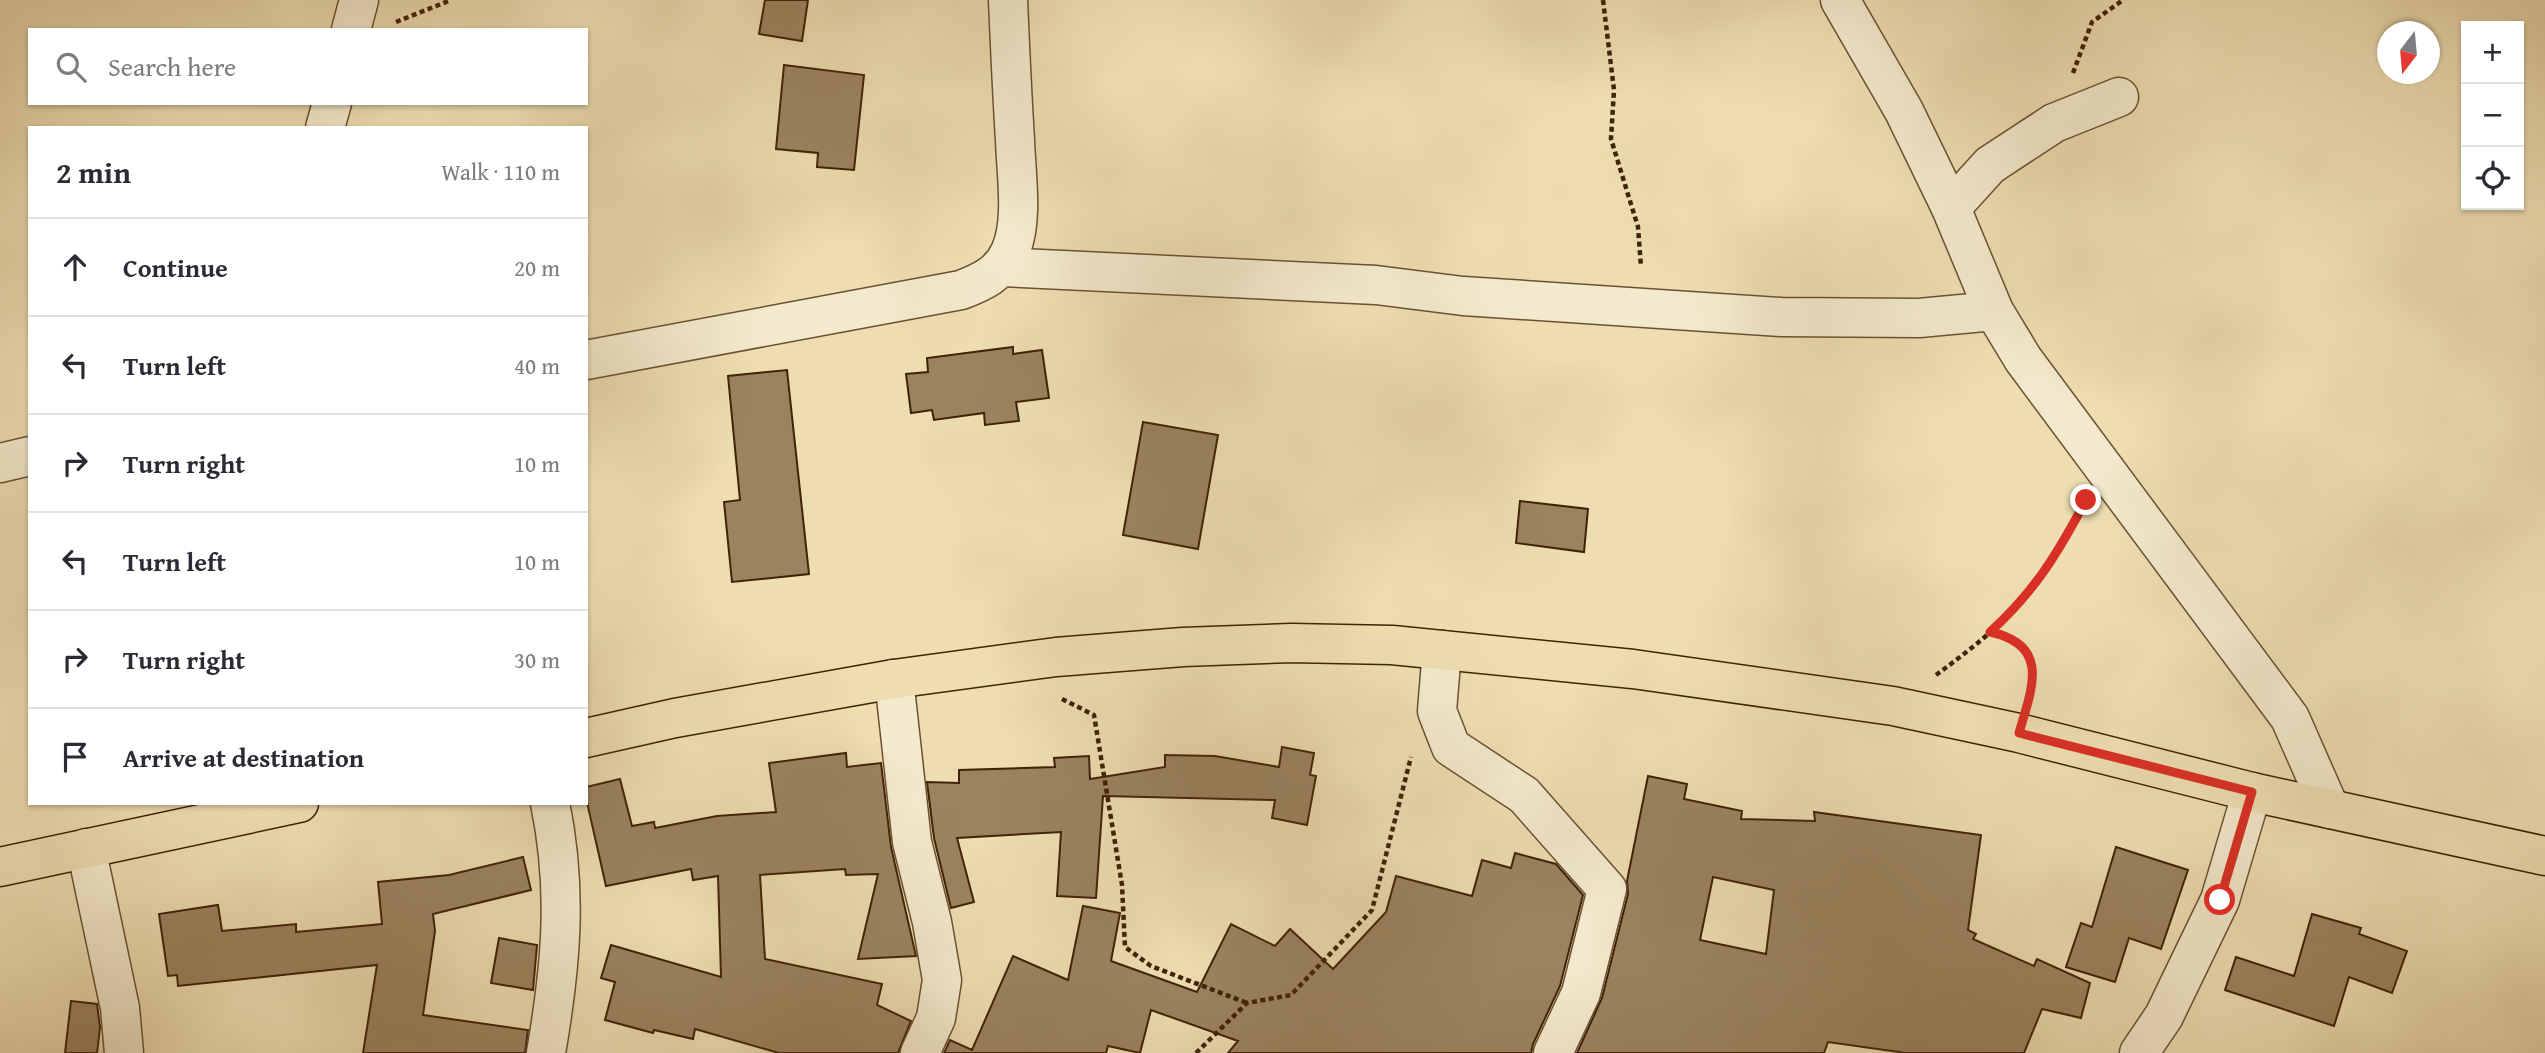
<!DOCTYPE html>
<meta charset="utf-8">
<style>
:root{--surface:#fff;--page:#f7f7f7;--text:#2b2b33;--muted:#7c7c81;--line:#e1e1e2}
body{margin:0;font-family:"Gentium Book Plus",serif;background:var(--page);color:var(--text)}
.controls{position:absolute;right:21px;top:21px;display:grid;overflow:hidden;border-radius:0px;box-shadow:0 2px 5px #0004}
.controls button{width:63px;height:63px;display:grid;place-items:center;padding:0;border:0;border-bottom:2px solid var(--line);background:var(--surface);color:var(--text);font:35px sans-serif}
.compass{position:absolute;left:2377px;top:21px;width:63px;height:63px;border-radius:50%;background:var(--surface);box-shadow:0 2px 5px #0004;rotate:196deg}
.stop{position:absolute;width:21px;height:21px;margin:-16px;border:5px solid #d93025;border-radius:50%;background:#fff}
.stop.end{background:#d93025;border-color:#fff;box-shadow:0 2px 7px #0008}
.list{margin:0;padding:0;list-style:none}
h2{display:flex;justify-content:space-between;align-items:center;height:91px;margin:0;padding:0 28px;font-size:30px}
h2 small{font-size:23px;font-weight:400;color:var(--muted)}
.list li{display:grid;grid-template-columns:46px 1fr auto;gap:21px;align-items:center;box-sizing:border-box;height:98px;padding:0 28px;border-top:2px solid var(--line)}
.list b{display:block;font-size:26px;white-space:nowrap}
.list em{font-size:23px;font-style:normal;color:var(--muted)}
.icon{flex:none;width:38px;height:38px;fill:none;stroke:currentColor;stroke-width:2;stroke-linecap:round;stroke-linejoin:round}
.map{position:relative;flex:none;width:2545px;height:1053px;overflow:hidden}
.search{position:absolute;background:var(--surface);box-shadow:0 2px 5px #0004;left:28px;top:28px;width:560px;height:77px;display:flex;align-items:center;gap:18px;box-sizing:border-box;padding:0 24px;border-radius:0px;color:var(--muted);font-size:26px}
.panel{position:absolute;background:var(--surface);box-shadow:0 2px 5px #0004;left:28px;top:126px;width:560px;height:679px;border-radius:0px}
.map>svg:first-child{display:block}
</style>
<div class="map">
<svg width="2545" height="1053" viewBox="0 0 2545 1053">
<rect width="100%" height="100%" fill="#edddb1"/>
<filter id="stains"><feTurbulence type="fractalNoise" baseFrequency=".00286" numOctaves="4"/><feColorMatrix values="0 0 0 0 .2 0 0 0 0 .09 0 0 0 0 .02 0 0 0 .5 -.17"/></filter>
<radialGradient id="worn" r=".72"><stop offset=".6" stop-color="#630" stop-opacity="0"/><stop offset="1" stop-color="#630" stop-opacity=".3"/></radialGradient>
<g fill="#9a835f" stroke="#402207" stroke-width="2" fill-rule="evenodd">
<path d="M 765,0 L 808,0 L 802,41 L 759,34 Z"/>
<path d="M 784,65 L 864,75 L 854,170 L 817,167 L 818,153 L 776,149 Z"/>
<path d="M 1013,347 L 1013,354 L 1042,350 L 1049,398 L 1016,402 L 1019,421 L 985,425 L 984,413 L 934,420 L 932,410 L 911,413 L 906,374 L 928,372 L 927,358 Z"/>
<path d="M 787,370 L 809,574 L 732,582 L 724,502 L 740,500 L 728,376 Z"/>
<path d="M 1143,422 L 1218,435 L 1198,549 L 1123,535 Z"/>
<path d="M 1520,501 L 1588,509 L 1584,552 L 1516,543 Z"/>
<path d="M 1282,747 L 1314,753 L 1310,775 L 1316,776 L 1307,825 L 1272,818 L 1275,800 L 1103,796 L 1096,898 L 1057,896 L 1061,832 L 957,838 L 974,902 L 951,908 L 934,838 L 927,782 L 959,783 L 959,770 L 1055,767 L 1054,758 L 1089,756 L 1090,779 L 1165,767 L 1165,755 L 1215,756 L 1279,767 Z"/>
<path d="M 846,753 L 847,767 L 881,763 L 891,847 L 916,956 L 858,959 L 878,874 L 846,875 L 845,869 L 760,875 L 765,959 L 882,984 L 877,1005 L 911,1021 L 898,1053 L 779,1053 L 695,1029 L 693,1039 L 654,1030 L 653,1033 L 605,1020 L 615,982 L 601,978 L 611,945 L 721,977 L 718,876 L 693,880 L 691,869 L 606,886 L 586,798 L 586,787 L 620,779 L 632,826 L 654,822 L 655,828 L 717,816 L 776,812 L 769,763 Z"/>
<path d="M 1648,776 L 1687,784 L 1684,799 L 1742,811 L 1741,819 L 1815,821 L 1814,812 L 1981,835 L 1968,930 L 1976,934 L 1973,939 L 2034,966 L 2037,959 L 2090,983 L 2081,1018 L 2042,1009 L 2024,1053 L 1906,1053 L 1828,1042 L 1824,1053 L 1577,1053 L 1602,998 L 1628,894 L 1627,881 ZM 1713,877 L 1774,890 L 1766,954 L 1700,940 Z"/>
<path d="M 2116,847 L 2188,870 L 2161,949 L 2129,938 L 2115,982 L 2066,967 L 2081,923 L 2092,927 Z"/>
<path d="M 1515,853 L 1556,864 L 1583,895 L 1560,986 L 1533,1044 L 1531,1053 L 1228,1053 L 1238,1041 L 1151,1010 L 1140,1053 L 1108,1046 L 1106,1053 L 944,1053 L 950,1040 L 972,1050 L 1013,956 L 1068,980 L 1083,906 L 1120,913 L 1111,961 L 1197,992 L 1231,924 L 1275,946 L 1290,929 L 1333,969 L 1386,912 L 1396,876 L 1472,896 L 1482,860 L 1511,868 Z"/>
<path d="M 523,857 L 531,890 L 433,914 L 435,931 L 423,1015 L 528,1030 L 525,1053 L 363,1053 L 377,965 L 178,986 L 177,975 L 168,976 L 159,914 L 218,905 L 222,931 L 296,924 L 296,932 L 382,924 L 378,882 L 449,875 Z"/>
<path d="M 2312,914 L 2361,928 L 2359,934 L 2407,951 L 2392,993 L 2349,977 L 2334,1026 L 2225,990 L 2236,957 L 2294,976 Z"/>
<path d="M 499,938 L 537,945 L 533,990 L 491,983 Z"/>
<path d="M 71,1001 L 97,1004 L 100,1027 L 97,1053 L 65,1053 Z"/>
</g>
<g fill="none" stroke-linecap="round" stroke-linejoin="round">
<defs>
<g id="minor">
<path d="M 1840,0 L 1904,111 L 1951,208 L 1994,311 L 2023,359 L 2290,718 L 2330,809"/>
<path d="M 351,30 L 359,0"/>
<path d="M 325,128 L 332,103"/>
<path d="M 1951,208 L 1990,165 L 2054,123 L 2119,97"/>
<path d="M 1001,267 L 1376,285 L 1463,296 L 1781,317 L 1919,318 L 1994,311"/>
<path d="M 586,360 L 961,290 C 982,282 1000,274 1010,252 C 1024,222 1016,173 1015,140 C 1012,93 1010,47 1008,0"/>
<path d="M 0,463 L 30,456"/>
<path d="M 1442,650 L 1437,711 L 1451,747 L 1524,795 L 1607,889 L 1581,993 L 1553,1053"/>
<path d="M 894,679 L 912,842 L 932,922 L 942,980 L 936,1018 L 920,1053"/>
<path d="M 86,848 L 120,1008 L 124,1053"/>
<path d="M 546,1053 C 561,966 568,890 550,803"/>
<path d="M 2139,1053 L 2164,1016 L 2220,900 L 2252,792"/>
</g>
<g id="major">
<path d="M 586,738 L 675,718 L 894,679 L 1056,657 L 1183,647 L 1291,643 L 1392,645 L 1633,669 L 1893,706 L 2019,733 L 2252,792 L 2545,856"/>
<path d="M 0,867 L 299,803"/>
</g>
</defs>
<use href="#minor" stroke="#6b5132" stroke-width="41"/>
<use href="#major" stroke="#402207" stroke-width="41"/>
<g stroke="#402207" stroke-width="4.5" stroke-dasharray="5 3.5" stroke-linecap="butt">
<path d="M 1603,0 L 1614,90 L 1611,139 L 1638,227 L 1641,267"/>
<path d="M 396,22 L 451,0"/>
<path d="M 2073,73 L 2092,22 L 2123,0"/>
<path d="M 1990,632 C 2030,641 2034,657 2030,696"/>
<path d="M 1936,675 C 1974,647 2014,616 2042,577 C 2058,555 2070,531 2082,507"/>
<path d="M 1062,699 L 1094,715 L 1122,885 L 1125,947 L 1151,966 L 1247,1003"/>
<path d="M 1196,1053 L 1247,1003 L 1291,995 L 1372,910 L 1411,757"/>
</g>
<use href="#minor" stroke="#f3e9cc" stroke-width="38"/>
<use href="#major" stroke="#edddb1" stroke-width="38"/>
</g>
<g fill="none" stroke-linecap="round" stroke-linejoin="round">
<path stroke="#d93025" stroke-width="9" d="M 2086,500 C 2058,553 2035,591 1990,632 C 2051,645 2032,688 2019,733 L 2252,792 L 2220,900"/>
</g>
<rect width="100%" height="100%" filter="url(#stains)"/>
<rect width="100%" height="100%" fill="url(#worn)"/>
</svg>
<div class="controls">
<button>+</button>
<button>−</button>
<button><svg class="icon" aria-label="locate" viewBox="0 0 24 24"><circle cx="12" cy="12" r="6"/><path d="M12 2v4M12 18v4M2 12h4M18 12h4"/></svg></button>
</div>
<svg class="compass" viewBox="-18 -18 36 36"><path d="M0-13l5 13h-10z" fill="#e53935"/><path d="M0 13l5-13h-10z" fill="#7c7c81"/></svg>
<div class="stop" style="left:2220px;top:900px"></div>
<div class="stop end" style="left:2086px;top:500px"></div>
<div class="search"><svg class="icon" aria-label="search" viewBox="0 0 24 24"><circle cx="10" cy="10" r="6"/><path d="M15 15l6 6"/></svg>Search here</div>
<section class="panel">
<h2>2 min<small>Walk · 110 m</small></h2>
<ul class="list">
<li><svg class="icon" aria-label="ahead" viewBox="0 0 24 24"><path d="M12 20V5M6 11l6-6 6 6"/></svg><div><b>Continue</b></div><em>20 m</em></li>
<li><svg class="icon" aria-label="left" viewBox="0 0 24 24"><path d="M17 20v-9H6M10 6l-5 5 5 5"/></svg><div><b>Turn left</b></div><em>40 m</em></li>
<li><svg class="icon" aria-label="right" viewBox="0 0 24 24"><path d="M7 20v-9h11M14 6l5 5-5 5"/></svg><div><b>Turn right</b></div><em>10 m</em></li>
<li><svg class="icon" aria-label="left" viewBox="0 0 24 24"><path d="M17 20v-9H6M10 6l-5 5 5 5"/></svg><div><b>Turn left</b></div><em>10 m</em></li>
<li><svg class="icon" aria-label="right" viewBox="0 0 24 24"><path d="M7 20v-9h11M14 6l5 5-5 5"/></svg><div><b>Turn right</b></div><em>30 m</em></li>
<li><svg class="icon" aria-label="arrive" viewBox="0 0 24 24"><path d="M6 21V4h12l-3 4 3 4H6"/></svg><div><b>Arrive at destination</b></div></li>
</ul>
</section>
</div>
